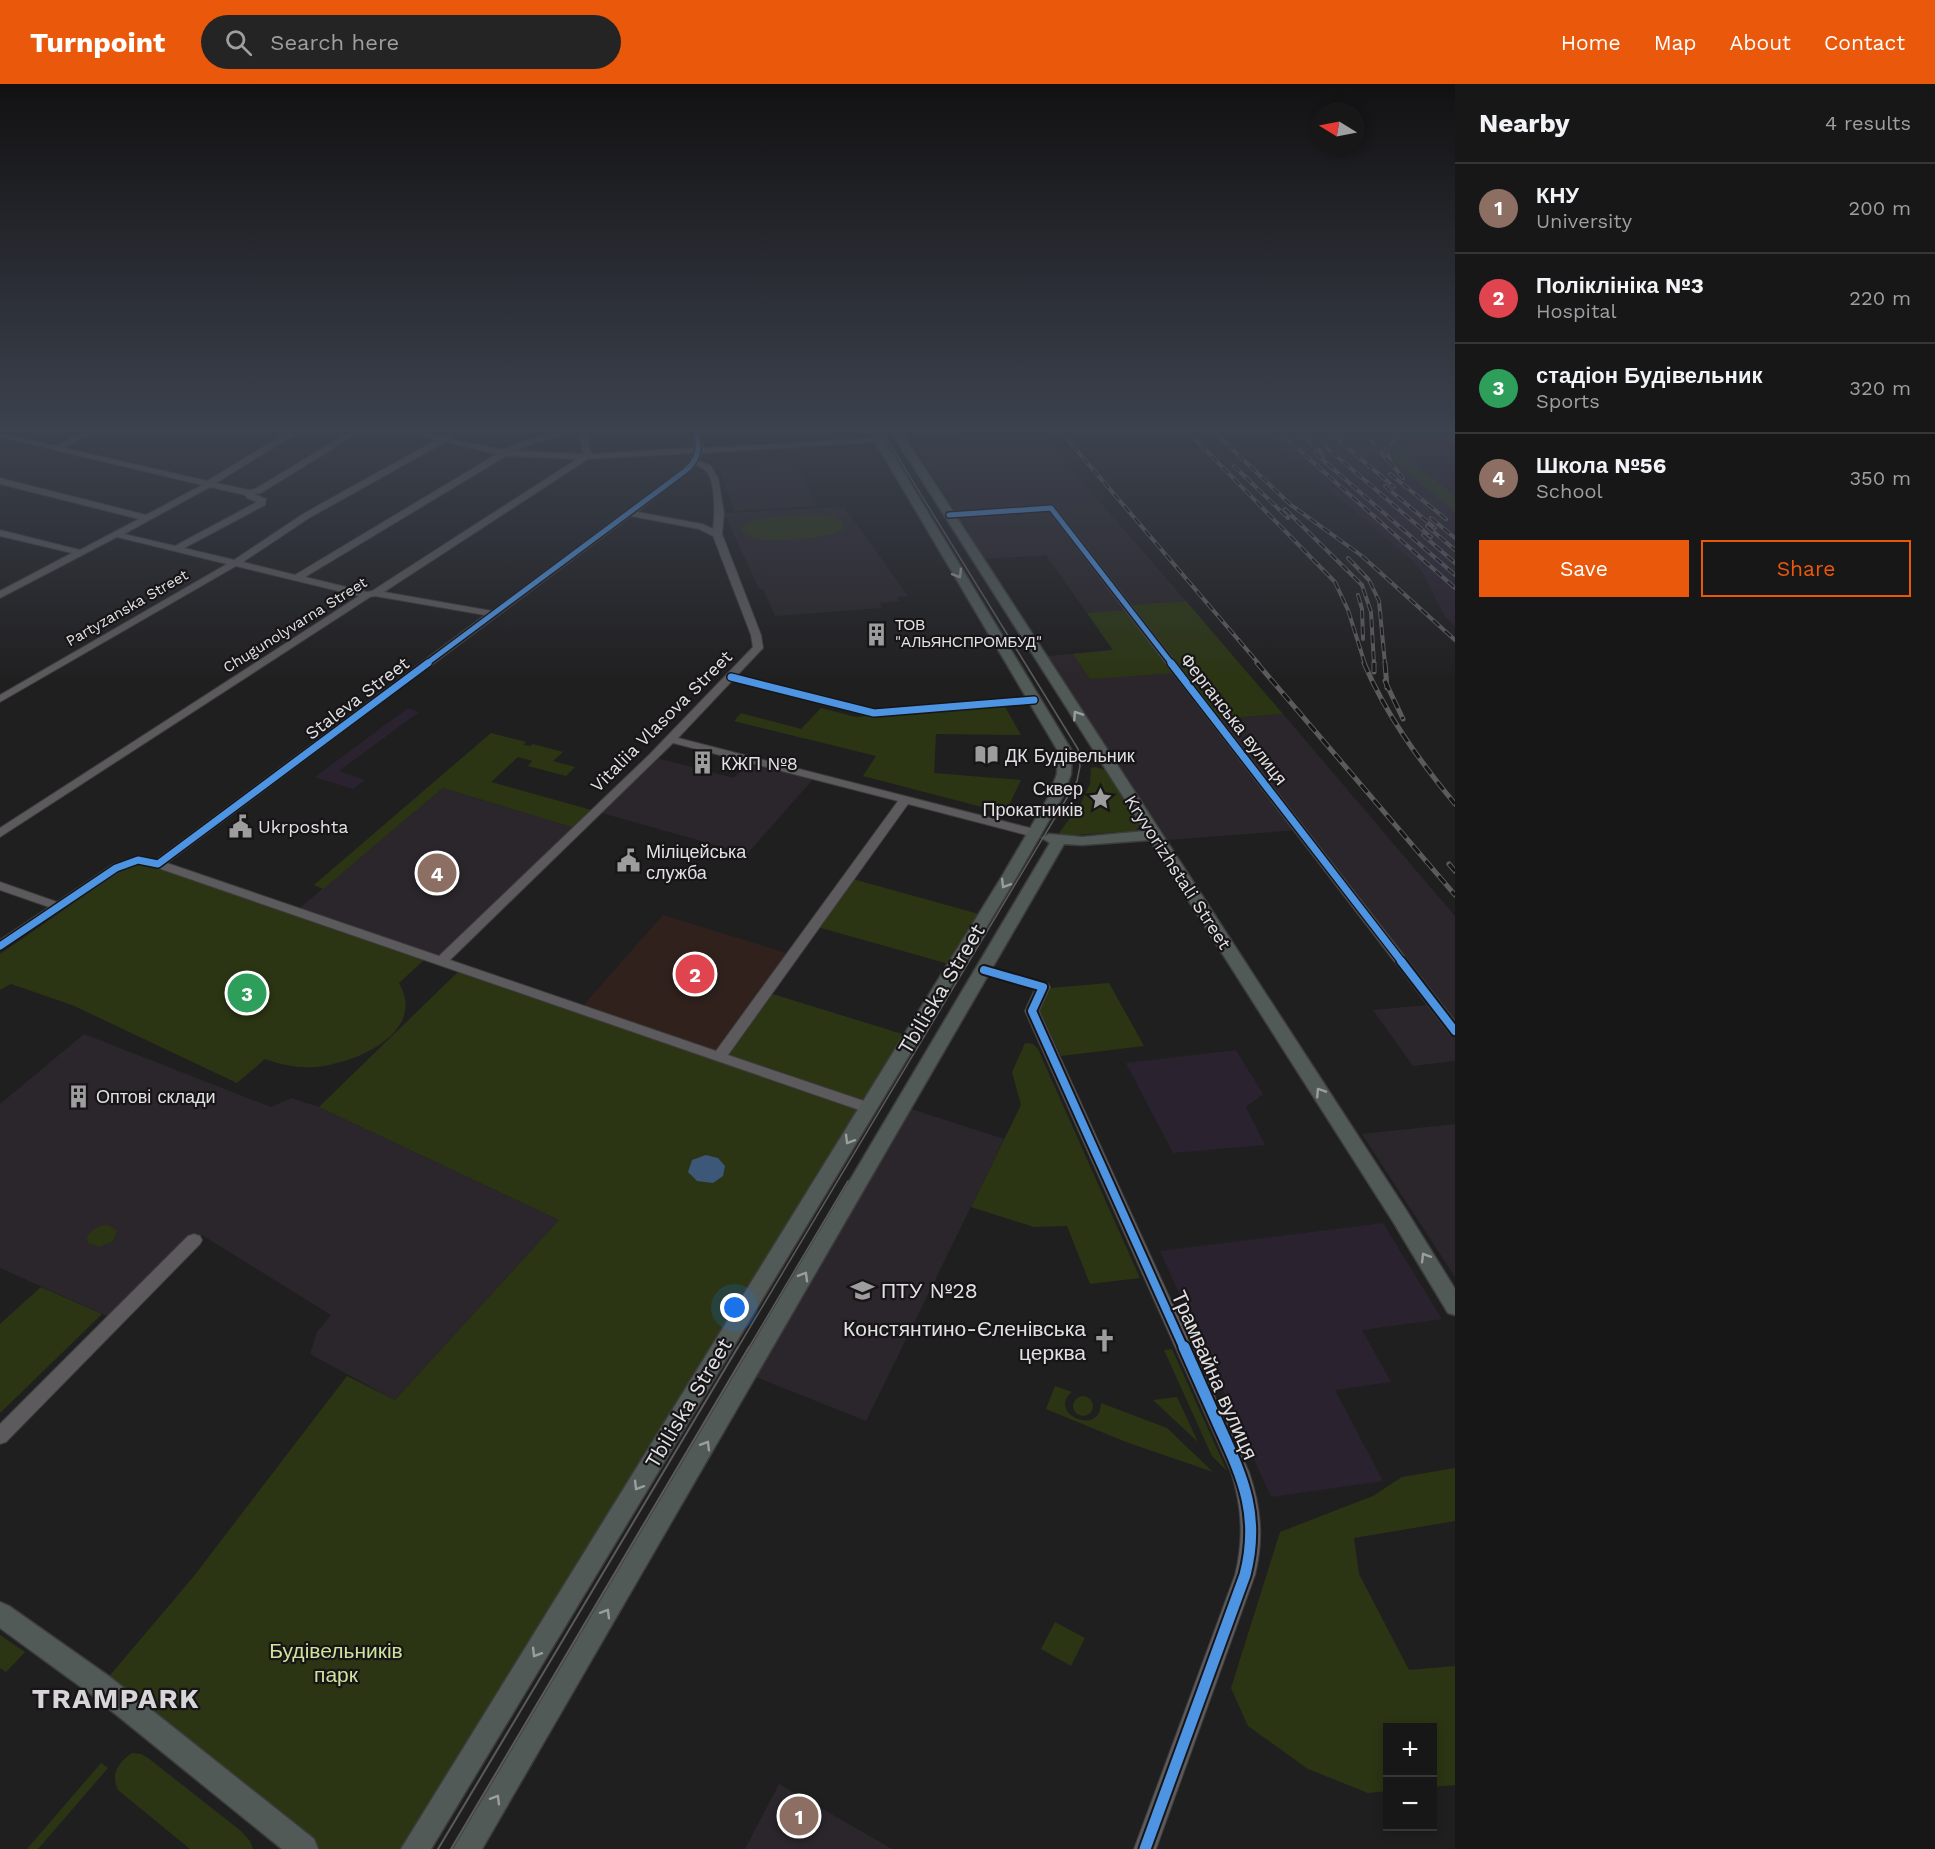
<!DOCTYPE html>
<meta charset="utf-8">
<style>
:root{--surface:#181718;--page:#252425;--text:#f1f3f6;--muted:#9f9fa2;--line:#363637;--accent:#ea580c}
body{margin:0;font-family:"Work Sans",sans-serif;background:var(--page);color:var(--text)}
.controls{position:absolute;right:18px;bottom:18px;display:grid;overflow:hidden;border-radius:0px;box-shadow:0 3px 9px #0003}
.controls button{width:54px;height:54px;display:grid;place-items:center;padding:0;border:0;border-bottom:2px solid var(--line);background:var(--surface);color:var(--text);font:30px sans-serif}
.compass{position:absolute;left:1311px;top:18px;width:54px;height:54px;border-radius:50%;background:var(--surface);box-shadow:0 3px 9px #0003;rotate:280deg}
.you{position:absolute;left:735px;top:1224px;width:21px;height:21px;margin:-15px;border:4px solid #fff;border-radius:50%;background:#1a73e8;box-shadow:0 0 0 9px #1a73e833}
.badge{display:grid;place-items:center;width:39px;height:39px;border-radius:50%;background:var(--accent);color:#fff;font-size:20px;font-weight:700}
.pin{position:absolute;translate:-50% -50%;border:3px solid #fff;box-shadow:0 2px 6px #0006}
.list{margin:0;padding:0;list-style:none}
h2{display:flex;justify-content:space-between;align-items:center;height:78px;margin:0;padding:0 24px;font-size:26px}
h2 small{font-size:20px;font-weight:400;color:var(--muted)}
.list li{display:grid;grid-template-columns:39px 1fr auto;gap:18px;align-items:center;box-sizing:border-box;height:90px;padding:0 24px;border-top:2px solid var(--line)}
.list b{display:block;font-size:22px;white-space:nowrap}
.list p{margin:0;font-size:20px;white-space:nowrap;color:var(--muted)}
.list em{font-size:20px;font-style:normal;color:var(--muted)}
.actions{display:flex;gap:12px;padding:18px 24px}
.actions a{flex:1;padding:14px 0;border:2px solid var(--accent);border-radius:0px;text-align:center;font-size:21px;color:var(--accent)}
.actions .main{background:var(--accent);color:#fff}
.icon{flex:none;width:33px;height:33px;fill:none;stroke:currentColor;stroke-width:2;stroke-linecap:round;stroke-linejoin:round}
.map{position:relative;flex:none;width:1455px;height:1765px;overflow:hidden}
header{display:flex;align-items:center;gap:36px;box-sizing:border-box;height:84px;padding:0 30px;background:var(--accent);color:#fff}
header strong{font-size:28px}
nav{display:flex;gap:33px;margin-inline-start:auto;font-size:21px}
.search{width:420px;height:54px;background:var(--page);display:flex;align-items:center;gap:15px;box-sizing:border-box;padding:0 21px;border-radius:33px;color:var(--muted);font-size:22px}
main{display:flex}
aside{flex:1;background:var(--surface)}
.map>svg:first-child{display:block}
</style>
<header>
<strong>Turnpoint</strong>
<div class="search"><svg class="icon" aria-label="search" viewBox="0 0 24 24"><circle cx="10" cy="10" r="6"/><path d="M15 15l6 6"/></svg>Search here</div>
<nav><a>Home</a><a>Map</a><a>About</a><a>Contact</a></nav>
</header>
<main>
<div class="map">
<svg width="1455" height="1765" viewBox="0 0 1455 1765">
<rect width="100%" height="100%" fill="#201f20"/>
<g fill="#2b262b">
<path d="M 1042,351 L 1186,517 L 1130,521 L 1219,635 L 1283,630 L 1455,832 L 1455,977 L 1413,982 L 1373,926 L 1428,921 L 1296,746 L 1168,756 L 1047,572 L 1113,566 L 1046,471 L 985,475 L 912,358 Z"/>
<path d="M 797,379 L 816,422 L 734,427 L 719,383 Z"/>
<path d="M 844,423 L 908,512 L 897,513 L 899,517 L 879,519 L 882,524 L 775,532 L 763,505 L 759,505 L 724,429 Z"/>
<path d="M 653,673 L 734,694 L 750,676 L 815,693 L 747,770 L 595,727 Z"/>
<path d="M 443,704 L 578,745 L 441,877 L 296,827 Z"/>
<path d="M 84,950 L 271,1023 L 291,1014 L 319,1023 L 559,1136 L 395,1316 L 310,1270 L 317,1248 L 331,1231 L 202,1151 L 116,1236 L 0,1184 L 0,1020 Z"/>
<path d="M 902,1022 L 1004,1055 L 866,1337 L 748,1290 Z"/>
<path d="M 1455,1040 L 1455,1193 L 1362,1050 Z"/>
<path d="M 779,1700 L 892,1765 L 745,1765 Z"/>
</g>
<g fill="#2a222e">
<path d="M 1262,349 L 1455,349 L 1455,542 L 1445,533 L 1423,489 L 1416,480 Z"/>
<path d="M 408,624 L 419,628 L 339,687 L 365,696 L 353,705 L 315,693 Z"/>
<path d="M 1236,966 L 1263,1010 L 1246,1023 L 1265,1061 L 1173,1069 L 1126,979 Z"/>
<path d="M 1383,1139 L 1442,1235 L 1362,1246 L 1391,1298 L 1335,1306 L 1383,1397 L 1271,1413 L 1160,1167 Z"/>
</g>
<path fill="#30211d" d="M 663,831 L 793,871 L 719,973 L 580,925 Z"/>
<g fill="#2b3513">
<path d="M 1359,349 L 1402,349 L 1391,362 L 1455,412 L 1455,428 Z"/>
<path d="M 819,431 L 832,432 L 843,438 L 844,444 C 833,456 767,459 752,454 C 746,452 744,450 741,445 C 747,430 802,432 819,431 Z"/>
<path d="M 1186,517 L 1283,630 L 1219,635 L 1129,521 Z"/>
<path d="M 1126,526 L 1175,589 L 1090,595 L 1073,570 L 1113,566 L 1087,529 Z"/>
<path d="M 1004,621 L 1021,651 L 936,650 L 934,689 L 1021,696 L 1005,729 L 863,692 L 876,672 L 734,637 L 741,629 L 801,645 L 821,624 L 856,633 Z"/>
<path d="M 491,649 L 526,658 L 524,661 L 530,662 L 533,660 L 563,668 L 553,677 L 575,683 L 566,692 L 528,682 L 532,677 L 518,673 L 491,698 L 595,727 L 578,745 L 443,704 L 323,805 L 314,801 Z"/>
<path d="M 1095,683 L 1105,686 L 1139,740 L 1138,744 L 1135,747 L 1061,752 L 1059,749 L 1081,719 L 1090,700 L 1091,684 Z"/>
<path d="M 143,779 L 424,876 L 399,899 C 428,949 354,980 315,983 C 298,984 281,981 265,975 L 237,999 L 72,921 L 11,900 L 0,906 L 0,870 L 124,784 Z"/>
<path d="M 849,794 L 986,832 L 956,882 L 814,842 Z"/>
<path d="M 462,884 L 719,973 L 766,908 L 912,953 L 415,1765 L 304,1765 L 101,1602 L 194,1492 L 347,1292 L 395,1316 L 559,1136 L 319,1023 Z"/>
<path d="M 1109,899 L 1144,962 L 1061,972 L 1039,927 L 1050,904 Z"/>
<path d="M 1025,959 L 1033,960 L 1038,965 L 1140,1194 L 1090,1200 L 1067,1142 L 1034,1143 L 971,1123 L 1021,1021 L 1012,988 Z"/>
<path d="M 109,1141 L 117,1147 L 113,1157 L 99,1163 L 88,1159 L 87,1154 C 91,1145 99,1141 109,1141 Z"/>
<path d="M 41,1203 L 102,1230 L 0,1329 L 0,1240 Z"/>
<path d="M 1172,1265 L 1227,1387 L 1212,1372 L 1164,1266 Z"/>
<path d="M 1055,1302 L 1072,1308 C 1046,1329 1101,1354 1101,1319 L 1167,1344 L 1213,1388 L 1126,1358 L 1046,1325 Z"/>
<circle cx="1083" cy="1322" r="10"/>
<path d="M 1177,1313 L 1198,1358 L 1153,1316 Z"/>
<path d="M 1455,1384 L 1455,1437 L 1354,1454 L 1359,1490 L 1409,1586 L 1455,1582 L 1455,1701 L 1433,1703 L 1432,1644 L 1388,1644 L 1387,1707 L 1368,1709 L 1308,1685 L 1248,1642 L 1231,1604 L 1280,1448 L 1373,1412 L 1402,1393 Z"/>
<path d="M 1055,1538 L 1085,1554 L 1071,1582 L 1041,1565 Z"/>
<path d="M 0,1551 L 25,1568 L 6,1588 L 0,1584 Z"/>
<path d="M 132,1669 L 141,1670 L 148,1674 L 241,1747 L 250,1757 L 253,1765 L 190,1765 L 118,1706 C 110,1689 119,1678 132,1669 Z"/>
<path d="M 101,1679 L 108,1684 L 38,1765 L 27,1765 Z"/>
</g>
<path fill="#3d5778" d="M 706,1071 L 718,1074 L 725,1082 L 723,1092 L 713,1099 L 697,1097 L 688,1088 L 692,1076 Z"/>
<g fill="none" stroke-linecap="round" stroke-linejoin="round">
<defs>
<g id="minor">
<path d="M 0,349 L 56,362 L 80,349 L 91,349 L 64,364 L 207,397 L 286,349 L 297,349 L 216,399 L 249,406 L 255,405 L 348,349 L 358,349 L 261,409 L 254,410 L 266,415 L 265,421 L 184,464 L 234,476 L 303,430 L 436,356 L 411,349 L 428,349 L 442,353 L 448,349 L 459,349 L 451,355 L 503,366 L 523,357 L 555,349 L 571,349 L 529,361 L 515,367 L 583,370 L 579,349 L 587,349 L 591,370 L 695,364 L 693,349 L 701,349 L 703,364 L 882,354 L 882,358 L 879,358 L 702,369 L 699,377 L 711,382 L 718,394 L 724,429 L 722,450 L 761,551 L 763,564 L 678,654 L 1038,746 L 1040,749 L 1034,753 L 908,720 L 728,971 L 873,1020 L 875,1024 L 873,1028 L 868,1029 L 155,783 L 139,780 L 120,787 L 0,866 L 0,856 L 49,823 L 0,806 L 0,798 L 57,818 L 112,781 L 138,772 L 156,776 L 485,531 L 375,512 L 370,513 L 0,753 L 0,744 L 359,512 L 236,482 L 0,618 L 0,611 L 227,480 L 117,453 L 0,514 L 0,507 L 72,469 L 0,452 L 0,446 L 80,466 L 139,435 L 0,400 L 0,394 L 146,431 L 202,401 L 0,353 ZM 445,358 L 497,370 L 295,491 L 243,478 L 309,434 ZM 694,369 L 690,377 L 676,390 L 492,527 L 384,508 L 588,375 ZM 506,372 L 577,375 L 372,507 L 367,508 L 305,493 ZM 696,381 C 699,383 702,383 705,386 C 716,395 715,432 713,445 L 702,440 L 637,428 ZM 210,403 L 245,411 L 247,414 L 257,418 L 175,462 L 124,450 ZM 631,432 L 699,445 L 713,452 L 751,551 L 753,563 L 649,671 L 439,872 L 167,779 ZM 673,659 L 898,717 L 716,967 L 450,876 Z"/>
<path d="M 1051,421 L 1054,422 L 1455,937 L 1455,952 L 1450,950 L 1049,427 L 949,434 L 945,431 L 949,428 Z"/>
<path d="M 984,882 L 1048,900 L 1050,903 L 1039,927 L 1249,1388 C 1261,1423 1264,1455 1255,1491 L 1156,1765 L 1134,1765 L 1235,1491 C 1244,1455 1242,1423 1231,1388 L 1025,927 L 1035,905 L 979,889 L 977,886 Z"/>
<path d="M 194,1150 L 200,1152 L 202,1156 L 200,1160 L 6,1358 L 0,1360 L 0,1340 L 188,1152 Z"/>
</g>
<g id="major">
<path d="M 870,349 L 880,349 L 1072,667 L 1071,690 L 1063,712 L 1016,794 L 431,1765 L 401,1765 L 1001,794 L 1049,712 L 1057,690 L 1058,667 Z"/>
<path d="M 892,349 L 902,349 L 1406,1126 L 1455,1205 L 1455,1231 L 1448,1229 L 1392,1136 L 1150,756 L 1082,761 L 1064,760 L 482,1765 L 453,1765 L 1050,759 L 1042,754 L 1049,750 L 1082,753 L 1145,747 Z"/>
<path d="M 0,1518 L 9,1522 L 110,1593 L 314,1755 L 318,1765 L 282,1765 L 92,1611 L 0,1544 Z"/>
</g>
</defs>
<use href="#minor" stroke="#3c3c3c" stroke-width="2"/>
<use href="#major" stroke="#3c3c3c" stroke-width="3"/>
<use href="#minor" fill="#5c5a5c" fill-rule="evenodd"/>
<use href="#major" fill="#525a57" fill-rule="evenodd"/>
<g stroke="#5c5b5c" stroke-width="1.5">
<path d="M 737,1265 L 1077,697 L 1080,682 L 1078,665 L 883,349"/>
<path d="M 748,1265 L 848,1097"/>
</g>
<g stroke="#5c5b5c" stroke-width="2">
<path d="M 438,1765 L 738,1263"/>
<path d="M 451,1765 L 749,1263"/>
</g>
<defs>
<g id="rail-far1">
<path d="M 1062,349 L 1259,580"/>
<path d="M 1189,349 L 1335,498 L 1348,526 L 1365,580"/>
<path d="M 1215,349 L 1291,421 L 1362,472 L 1455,556"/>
<path d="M 1280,349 L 1455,504"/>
<path d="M 1299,349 L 1324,371"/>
<path d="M 1330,349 L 1394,403"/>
<path d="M 1365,349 L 1389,378"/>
<path d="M 1399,349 L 1387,366 L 1390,378 L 1403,394"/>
<path d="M 1450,352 L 1455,356"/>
<path d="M 1319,357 L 1431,453"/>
<path d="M 1315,369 L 1455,491"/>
<path d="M 1234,382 L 1288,434"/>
<path d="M 1390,390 L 1446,435"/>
<path d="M 1385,402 L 1435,444"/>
<path d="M 1285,425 L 1362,501 L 1371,528 L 1374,580"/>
<path d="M 1431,434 L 1455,454"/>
<path d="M 1427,442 L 1455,466"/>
<path d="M 1423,451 L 1455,479"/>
<path d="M 1348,474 L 1369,496 L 1379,517 L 1385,580"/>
<path d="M 1358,511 L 1362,525 L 1363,555"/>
</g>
<g id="rail">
<path d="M 1257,579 L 1455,811"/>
<path d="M 1364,579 C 1386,631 1419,676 1455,720"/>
<path d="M 1374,579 L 1374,588"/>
<path d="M 1385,579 L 1387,604"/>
<path d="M 1385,597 L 1403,635"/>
<path d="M 1449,780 L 1455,787"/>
</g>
</defs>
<use href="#rail-far1" stroke="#5c5b5c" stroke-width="4"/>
<use href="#rail" stroke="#5c5b5c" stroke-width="5"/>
<use href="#rail-far1" stroke="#171517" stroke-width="2" stroke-dasharray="8" stroke-linecap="butt"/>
<use href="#rail" stroke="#171517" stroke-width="3" stroke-dasharray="10" stroke-linecap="butt"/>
<defs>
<g id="cycleway-far3">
<path d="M 949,431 L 1051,424 L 1172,580"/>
<path d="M 426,580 L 685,387 C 698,376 700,366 697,349"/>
</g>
<g id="cycleway-far2">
<path d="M 1171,579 L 1402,878"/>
<path d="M 731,593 L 874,629 L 1034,616"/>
<path d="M 0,862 L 116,784 L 138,776 L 158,780 L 428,579"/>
</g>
<g id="cycleway-far1">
<path d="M 1401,877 L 1455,947"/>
<path d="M 984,886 L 1043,903 L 1032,927 L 1184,1265"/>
</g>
<path id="cycleway" d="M 1145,1765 L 1245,1491 C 1260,1433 1244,1396 1220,1344 C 1208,1317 1196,1290 1184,1263"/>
</defs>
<use href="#cycleway-far3" stroke="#171517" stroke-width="8"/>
<use href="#cycleway-far2" stroke="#171517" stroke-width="10"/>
<use href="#cycleway-far1" stroke="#171517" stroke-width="12"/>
<use href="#cycleway" stroke="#171517" stroke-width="15"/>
<use href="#cycleway-far3" stroke="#4d94e3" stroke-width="5"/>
<use href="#cycleway-far2" stroke="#4d94e3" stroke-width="7"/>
<use href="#cycleway-far1" stroke="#4d94e3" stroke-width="8"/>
<use href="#cycleway" stroke="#4d94e3" stroke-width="11"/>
</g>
<defs><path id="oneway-chevron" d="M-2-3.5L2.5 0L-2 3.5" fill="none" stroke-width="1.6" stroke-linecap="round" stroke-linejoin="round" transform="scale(1.5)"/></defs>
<g stroke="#9a9e9c">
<use href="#oneway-chevron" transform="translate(958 490) rotate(59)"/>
<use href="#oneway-chevron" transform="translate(1077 631) rotate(-123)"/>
<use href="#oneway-chevron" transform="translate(1005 800) rotate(121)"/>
<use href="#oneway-chevron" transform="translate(1320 1008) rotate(-123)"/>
<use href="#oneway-chevron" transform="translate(849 1056) rotate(121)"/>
<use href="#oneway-chevron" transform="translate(1425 1173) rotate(-121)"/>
<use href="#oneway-chevron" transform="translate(804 1192) rotate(-60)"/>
<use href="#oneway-chevron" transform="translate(706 1361) rotate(-59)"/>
<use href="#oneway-chevron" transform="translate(638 1402) rotate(121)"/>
<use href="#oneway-chevron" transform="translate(606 1529) rotate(-59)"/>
<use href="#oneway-chevron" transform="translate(536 1569) rotate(121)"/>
<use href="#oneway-chevron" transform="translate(496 1715) rotate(-59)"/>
</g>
<linearGradient id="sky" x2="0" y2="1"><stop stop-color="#121112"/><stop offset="0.58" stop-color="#3c424e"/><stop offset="1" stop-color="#3c424e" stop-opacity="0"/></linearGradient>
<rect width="1455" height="597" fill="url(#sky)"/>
<defs>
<symbol id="building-bare" viewBox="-9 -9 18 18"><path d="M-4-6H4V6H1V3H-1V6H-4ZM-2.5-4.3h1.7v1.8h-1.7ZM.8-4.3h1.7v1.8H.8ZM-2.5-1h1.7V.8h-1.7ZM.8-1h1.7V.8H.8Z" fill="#9e9d9e" stroke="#171517" stroke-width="2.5" paint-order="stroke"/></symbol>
<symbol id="library-bare" viewBox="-9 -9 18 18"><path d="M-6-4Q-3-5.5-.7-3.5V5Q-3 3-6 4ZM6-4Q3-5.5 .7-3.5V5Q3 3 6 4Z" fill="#9e9d9e" stroke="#171517" stroke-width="2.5" paint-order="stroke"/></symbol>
<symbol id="sight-bare" viewBox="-9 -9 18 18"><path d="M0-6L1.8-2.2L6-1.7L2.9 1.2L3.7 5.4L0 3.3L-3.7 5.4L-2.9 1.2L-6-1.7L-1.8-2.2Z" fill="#9e9d9e" stroke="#171517" stroke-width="2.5" paint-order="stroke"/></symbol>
<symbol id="civic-bare" viewBox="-9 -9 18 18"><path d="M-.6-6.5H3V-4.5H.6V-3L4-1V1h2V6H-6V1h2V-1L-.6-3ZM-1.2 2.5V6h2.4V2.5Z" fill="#9e9d9e" stroke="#171517" stroke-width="2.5" paint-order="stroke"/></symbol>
<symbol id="university-bare" viewBox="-9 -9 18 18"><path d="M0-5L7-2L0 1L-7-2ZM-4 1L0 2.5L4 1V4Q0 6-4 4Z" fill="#9e9d9e" stroke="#171517" stroke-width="2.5" paint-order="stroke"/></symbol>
<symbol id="church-bare" viewBox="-9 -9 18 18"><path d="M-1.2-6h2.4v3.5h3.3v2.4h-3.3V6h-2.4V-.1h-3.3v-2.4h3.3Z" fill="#9e9d9e" stroke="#171517" stroke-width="2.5" paint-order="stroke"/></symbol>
</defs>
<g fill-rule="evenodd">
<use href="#building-bare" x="860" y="534" width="33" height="33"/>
<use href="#library-bare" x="970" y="654" width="33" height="33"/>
<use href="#building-bare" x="686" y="662" width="33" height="33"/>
<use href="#sight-bare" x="1084" y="698" width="33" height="33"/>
<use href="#civic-bare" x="224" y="726" width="33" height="33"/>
<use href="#civic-bare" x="612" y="760" width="33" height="33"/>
<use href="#building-bare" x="62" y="996" width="33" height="33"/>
<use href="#university-bare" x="846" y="1190" width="33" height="33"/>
<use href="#church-bare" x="1088" y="1240" width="33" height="33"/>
</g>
<g text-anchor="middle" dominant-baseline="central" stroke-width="4.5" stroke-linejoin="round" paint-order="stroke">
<g font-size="15" fill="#e2e1e2" stroke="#171517">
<text transform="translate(127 524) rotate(-30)">Partyzanska Street</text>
<text transform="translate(295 541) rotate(-32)">Chugunolyvarna Street</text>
</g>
<g font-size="15" fill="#e2e1e2" stroke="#171517" text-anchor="start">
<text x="895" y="541">ТОВ<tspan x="895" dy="17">"АЛЬЯНСПРОМБУД"</tspan></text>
</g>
<g font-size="18" fill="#e2e1e2" stroke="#171517">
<text transform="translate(357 614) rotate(-37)">Staleva Street</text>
<text transform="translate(1234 635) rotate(52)">Ферганська вулиця</text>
<text transform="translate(661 637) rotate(-45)">Vitaliia Vlasova Street</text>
<text transform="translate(1178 788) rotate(57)">Kryvorizhstali Street</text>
</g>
<g font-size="18" fill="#e2e1e2" stroke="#171517" text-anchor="start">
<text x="1005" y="671">ДК Будівельник</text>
<text x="721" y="679">КЖП №8</text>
<text x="1083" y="704" text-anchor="end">Сквер<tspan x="1083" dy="21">Прокатників</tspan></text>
<text x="258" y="742">Ukrposhta</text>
<text x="646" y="767">Міліцейська<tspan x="646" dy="21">служба</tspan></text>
<text x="96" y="1012">Оптові склади</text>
</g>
<g font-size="21" fill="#e2e1e2" stroke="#171517">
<text transform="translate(941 905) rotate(-59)">Tbiliska Street</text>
<text transform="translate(1215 1291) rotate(66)">Трамвайна вулиця</text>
<text transform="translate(688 1319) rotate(-59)">Tbiliska Street</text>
</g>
<g font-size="21" fill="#e2e1e2" stroke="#171517" text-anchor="start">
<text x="881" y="1206">ПТУ №28</text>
<text x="1086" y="1244" text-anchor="end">Констянтино-Єленівська<tspan x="1086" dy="24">церква</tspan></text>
</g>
<g font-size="21" fill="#cce39a" stroke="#171517">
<text x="336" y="1566">Будівельників<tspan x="336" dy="24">парк</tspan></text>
</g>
<g font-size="28" font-weight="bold" letter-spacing="1.5" fill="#d8d5d8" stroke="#171517">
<text x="116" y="1614">TRAMPARK</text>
</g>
</g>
</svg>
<div class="controls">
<button>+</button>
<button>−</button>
</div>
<svg class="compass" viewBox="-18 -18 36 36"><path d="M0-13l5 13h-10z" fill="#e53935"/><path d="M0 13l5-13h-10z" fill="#9f9fa2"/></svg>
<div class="you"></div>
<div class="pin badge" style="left:799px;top:1732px;background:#8d6e63">1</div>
<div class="pin badge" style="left:695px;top:890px;background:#e0444e">2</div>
<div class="pin badge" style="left:247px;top:909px;background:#2e9e5b">3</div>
<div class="pin badge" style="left:437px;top:789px;background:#8d6e63">4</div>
</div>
<aside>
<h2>Nearby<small>4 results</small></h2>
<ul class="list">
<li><span class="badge" style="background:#8d6e63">1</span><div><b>КНУ</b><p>University</p></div><em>200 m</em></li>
<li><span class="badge" style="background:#e0444e">2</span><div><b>Поліклініка №3</b><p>Hospital</p></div><em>220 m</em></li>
<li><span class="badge" style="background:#2e9e5b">3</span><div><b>стадіон Будівельник</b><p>Sports</p></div><em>320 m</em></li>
<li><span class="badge" style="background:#8d6e63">4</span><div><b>Школа №56</b><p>School</p></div><em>350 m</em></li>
</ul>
<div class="actions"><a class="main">Save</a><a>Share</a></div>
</aside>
</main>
